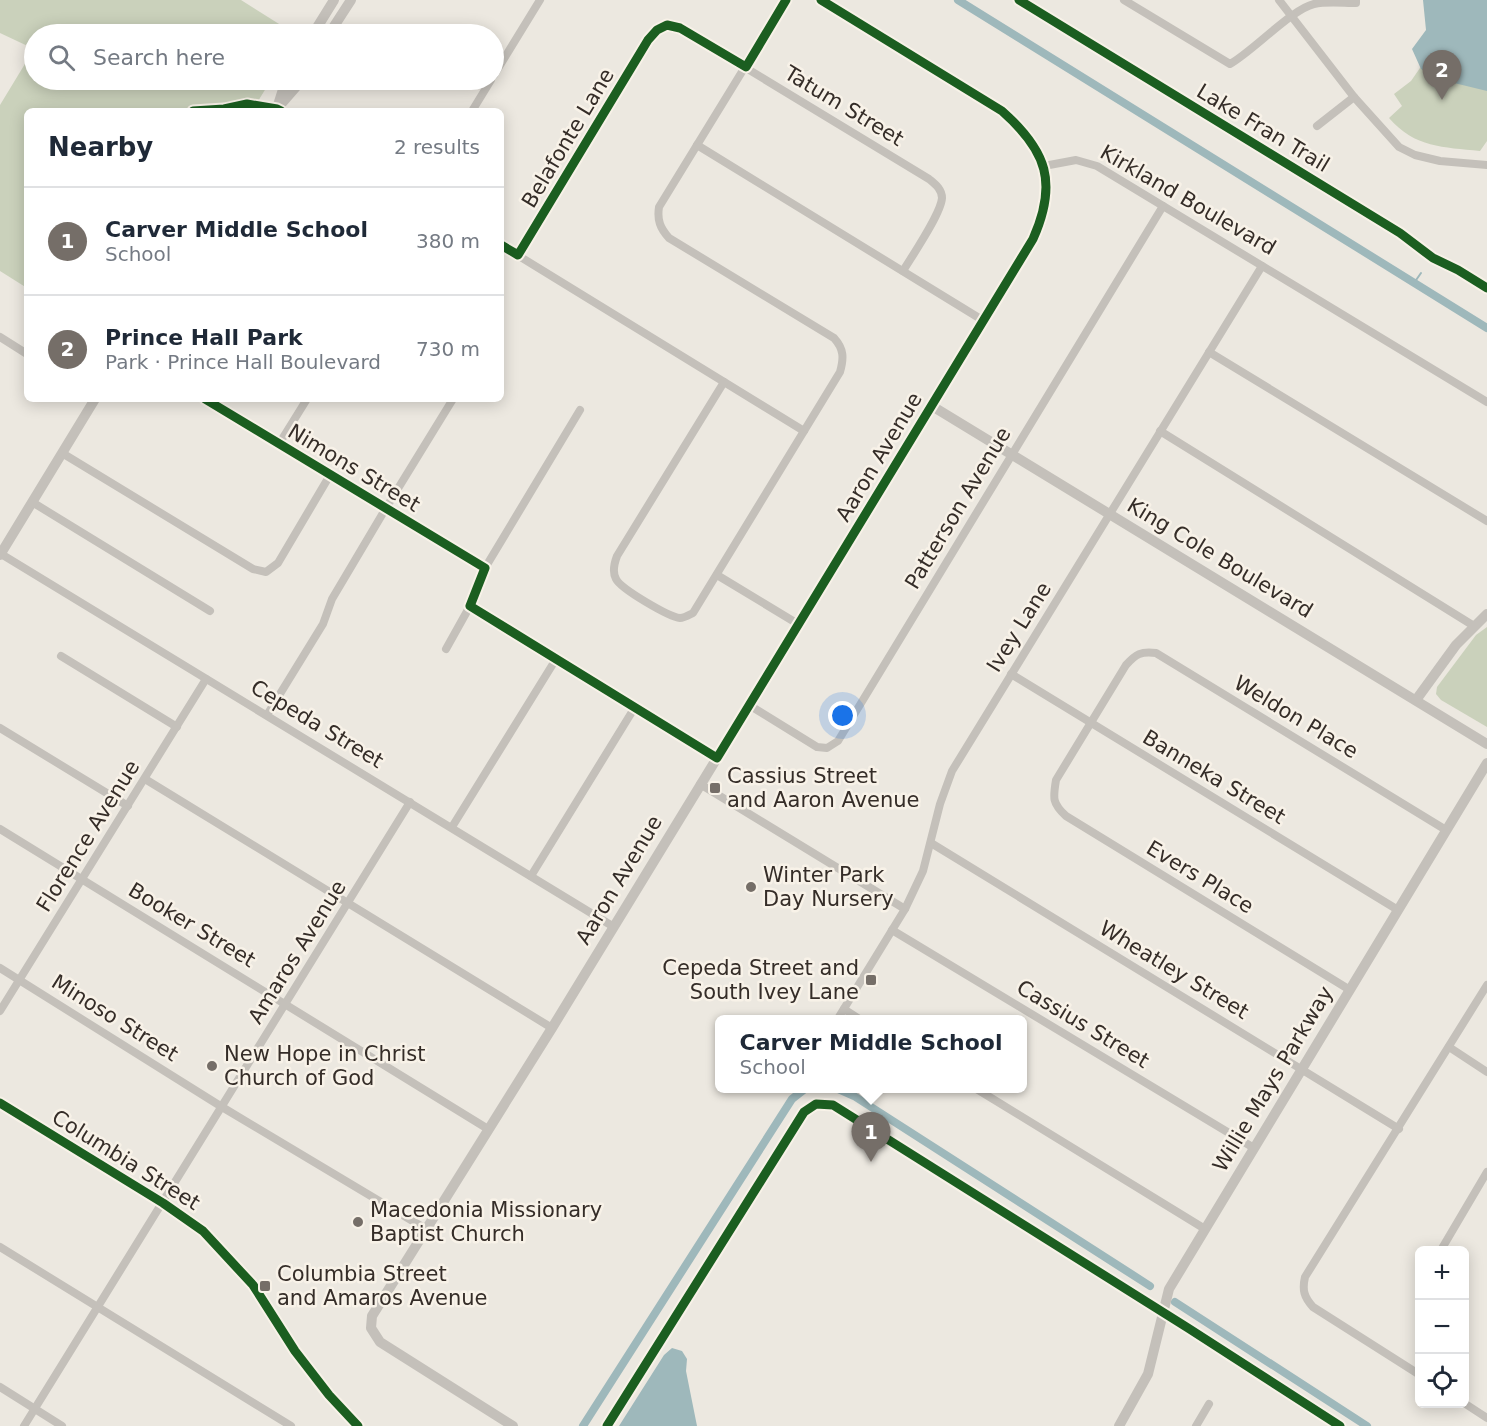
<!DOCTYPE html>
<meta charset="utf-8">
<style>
:root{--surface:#fff;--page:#f6f6f7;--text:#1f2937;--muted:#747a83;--line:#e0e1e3;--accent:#756e68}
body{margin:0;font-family:"DejaVu Sans",sans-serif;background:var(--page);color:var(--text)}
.controls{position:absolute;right:18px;bottom:18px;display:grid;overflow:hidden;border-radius:9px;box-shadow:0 3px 15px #0003}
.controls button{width:54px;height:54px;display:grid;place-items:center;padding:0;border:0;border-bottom:2px solid var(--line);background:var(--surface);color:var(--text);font:30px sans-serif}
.you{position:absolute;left:843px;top:716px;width:21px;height:21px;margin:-15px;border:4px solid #fff;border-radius:50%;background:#1a73e8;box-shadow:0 0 0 9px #1a73e833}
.badge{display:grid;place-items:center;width:39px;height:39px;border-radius:50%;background:var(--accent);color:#fff;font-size:20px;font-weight:700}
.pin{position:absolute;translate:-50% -50px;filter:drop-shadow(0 2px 3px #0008)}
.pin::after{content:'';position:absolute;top:32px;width:21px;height:18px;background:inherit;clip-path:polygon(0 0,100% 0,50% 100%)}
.popup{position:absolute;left:715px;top:1015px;width:312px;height:78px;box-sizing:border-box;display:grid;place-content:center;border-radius:9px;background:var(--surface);filter:drop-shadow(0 2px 4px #0005);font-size:20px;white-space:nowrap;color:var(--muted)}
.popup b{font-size:22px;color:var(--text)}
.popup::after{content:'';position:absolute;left:50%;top:100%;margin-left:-12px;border:12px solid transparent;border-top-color:var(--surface)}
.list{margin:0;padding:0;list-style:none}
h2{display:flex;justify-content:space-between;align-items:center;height:78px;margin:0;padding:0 24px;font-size:26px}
h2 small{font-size:20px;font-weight:400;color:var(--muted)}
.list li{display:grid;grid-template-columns:39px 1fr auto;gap:18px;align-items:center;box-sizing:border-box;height:108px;padding:0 24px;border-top:2px solid var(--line)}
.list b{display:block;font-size:22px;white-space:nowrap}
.list p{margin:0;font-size:20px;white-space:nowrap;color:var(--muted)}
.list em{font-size:20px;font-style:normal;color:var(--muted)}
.icon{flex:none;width:33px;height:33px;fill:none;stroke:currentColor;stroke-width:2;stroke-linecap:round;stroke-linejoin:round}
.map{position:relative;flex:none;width:1487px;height:1426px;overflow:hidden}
.search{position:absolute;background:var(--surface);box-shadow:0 3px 15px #0003;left:24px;top:24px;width:480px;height:66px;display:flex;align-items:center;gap:15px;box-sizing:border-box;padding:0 21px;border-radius:33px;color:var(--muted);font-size:22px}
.panel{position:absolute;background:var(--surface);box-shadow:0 3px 15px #0003;left:24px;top:108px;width:480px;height:294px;border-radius:9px}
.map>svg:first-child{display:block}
</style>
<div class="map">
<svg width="1487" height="1426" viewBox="0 0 1487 1426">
<rect width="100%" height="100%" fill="#ece8e0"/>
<g fill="#cad1bb">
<path d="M 0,0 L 241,0 L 295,34 L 34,34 L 34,80 L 271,80 L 252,111 L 27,111 L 27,288 L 0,271 L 0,105 L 34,49 L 0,33 Z"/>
<path d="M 1440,39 L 1487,67 L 1487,141 L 1480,151 C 1443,147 1415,148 1389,118 L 1402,106 L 1394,94 L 1411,81 Z"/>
<path d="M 1487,627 L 1487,727 L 1441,700 L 1436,694 L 1437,687 L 1476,635 Z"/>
</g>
<g fill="#9eb8bb">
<path d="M 1423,0 L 1487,0 L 1487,91 L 1446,81 L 1421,69 L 1412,49 L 1426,30 Z"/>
<path d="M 672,1348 L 682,1351 L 687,1359 L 686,1371 L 697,1426 L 619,1426 L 664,1355 Z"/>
</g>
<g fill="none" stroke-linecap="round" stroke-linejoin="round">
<path stroke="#9eb8bb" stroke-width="2" d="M 1414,283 L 1421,273"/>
<g stroke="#9eb8bb" stroke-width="8">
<path d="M 958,0 L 1487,328"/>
<path d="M 836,1088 L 854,1096 L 1150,1286"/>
<path d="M 1175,1302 L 1367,1426"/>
<path d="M 583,1426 L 792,1099 L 806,1088"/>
</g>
<g stroke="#c4c0ba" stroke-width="8">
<path d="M 1124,0 L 1230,64 C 1253,51 1292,9 1314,4 C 1327,1 1343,3 1356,3 L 1356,0"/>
<path d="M 1279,0 L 1354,97 L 1399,147 L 1415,155 L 1440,161 L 1487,165"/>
<path d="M 494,75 L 540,0"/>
<path d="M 472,111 L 491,80"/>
<path d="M 1317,126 L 1354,97"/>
<path d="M 697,145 L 984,321"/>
<path d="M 1044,166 L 1076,160 L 1097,166 L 1487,402"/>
<path d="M 501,245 L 804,431"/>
<path d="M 518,255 L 648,40 L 657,30 L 667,25 L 680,28 L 929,179 C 935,184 942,189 942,198 C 941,214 912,256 903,271"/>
<path d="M 0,337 L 27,354"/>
<path d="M 1209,352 L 1487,521"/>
<path d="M 724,382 L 617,556 C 614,564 612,572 616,579 C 621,589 669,617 680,618 C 684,618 689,615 693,613 L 840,372 C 844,358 844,349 834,338 L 669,238 C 660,228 657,220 659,207 L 786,0"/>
<path d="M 205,399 L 485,568"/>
<path d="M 1160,431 L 1474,626"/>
<path d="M 279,444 L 307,399"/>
<path d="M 62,453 L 253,569 L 266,572 L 278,563 L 330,475"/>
<path d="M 32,502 L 210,611"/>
<path d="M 1,554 L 614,927"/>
<path d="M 717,575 L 798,624"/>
<path d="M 470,606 L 717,758"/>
<path d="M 446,649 L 470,606 L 485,568 L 580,410"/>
<path d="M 61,656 L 177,727"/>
<path d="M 1011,674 L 1398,910"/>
<path d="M 749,705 L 817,747 L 827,748 L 838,741 L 1163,206"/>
<path d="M 267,715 L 323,624 L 332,599 L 386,508 L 453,399"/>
<path d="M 0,728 L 128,806"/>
<path d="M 145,779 L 552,1028"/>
<path d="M 700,784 L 905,909"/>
<path d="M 452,827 L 556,659"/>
<path d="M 0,829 L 488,1129"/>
<path d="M 931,843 L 1399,1129"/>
<path d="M 531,876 L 635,707"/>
<path d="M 892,930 L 1254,1148"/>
<path d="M 0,968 L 222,1107 L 426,1229"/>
<path d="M 1350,990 L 1066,816 C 1052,803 1053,798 1056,780 L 1126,665 C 1136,654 1141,651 1156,653 L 1446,830"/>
<path d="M 844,1009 L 861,1020"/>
<path d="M 0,1011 L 206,679"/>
<path d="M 837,1020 L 905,909 L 923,871 L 940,804 L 952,771 L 1262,266"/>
<path d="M 1449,1047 L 1487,1072"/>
<path d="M 975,1088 L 1205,1229"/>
<path d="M 0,1247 L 291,1426"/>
<path d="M 1441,1250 L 1487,1172"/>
<path d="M 1420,1375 L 1313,1307 C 1304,1297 1302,1290 1305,1277 L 1487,985"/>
<path d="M 0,1387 L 62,1426"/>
<path d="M 1464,1403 L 1487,1418"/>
<path d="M 24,1426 L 410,802"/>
<path d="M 1196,1426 L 1209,1404"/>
</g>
<g stroke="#c4c0ba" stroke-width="10">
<path d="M 313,34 L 334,0"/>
<path d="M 329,34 L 351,0"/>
<path d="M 278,105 L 286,80"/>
<path d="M 275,111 L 302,80"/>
<path d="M 932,406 L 1487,744"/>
<path d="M 0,555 L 95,399"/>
<path d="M 1416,700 L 1456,645 L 1487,614"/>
<path d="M 0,1103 L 163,1203 L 203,1231 L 253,1285 L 295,1351 L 329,1395 L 358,1426"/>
<path d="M 513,1426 L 380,1342 L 371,1328 L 372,1316 L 552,1028 L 984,321 L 1033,239 L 1041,222 L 1046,200 L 1044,166 L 1034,147 L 1019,126 L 1002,111 L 821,0"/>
<path d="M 1119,1426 L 1148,1374 L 1169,1289 L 1487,763"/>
</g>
<defs>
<g id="cycleway">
<path d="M 1019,0 L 1400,233 L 1433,258 L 1458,270 L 1487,288"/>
<path d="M 193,111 L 224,109 L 247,104 L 277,109 L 281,111"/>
<path d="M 501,245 L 518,255 L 648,40 L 657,30 L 667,25 L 680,28 L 746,67 L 786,0"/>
<path d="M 205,399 L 485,568 L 470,606 L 717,758 L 1033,239 C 1058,183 1047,151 1002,111 L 821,0"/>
<path d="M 0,1103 L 163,1203 L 203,1231 L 253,1285 L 295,1351 L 329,1395 L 358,1426"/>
<path d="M 607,1426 L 804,1112 L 816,1104 L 833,1105 L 1188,1328 L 1340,1426"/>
</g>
</defs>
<use href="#cycleway" stroke="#f8f2e8" stroke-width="13"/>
<use href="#cycleway" stroke="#1b5e20" stroke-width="9"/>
</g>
<g fill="#756e68" stroke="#f8f2e8" stroke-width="2">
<rect x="709" y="782" width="12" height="12" rx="3"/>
<circle cx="751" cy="887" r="6"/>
<rect x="865" y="974" width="12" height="12" rx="3"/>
<circle cx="212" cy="1066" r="6"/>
<circle cx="358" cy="1222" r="6"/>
<rect x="259" y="1280" width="12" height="12" rx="3"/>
</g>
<g text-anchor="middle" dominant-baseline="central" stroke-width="5" stroke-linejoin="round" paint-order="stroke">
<g font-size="21" fill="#352d28" stroke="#f8f2e8">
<text transform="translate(844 106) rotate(31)">Tatum Street</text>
<text transform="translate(1263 128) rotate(31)">Lake Fran Trail</text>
<text transform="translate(568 138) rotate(-59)">Belafonte Lane</text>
<text transform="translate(1188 200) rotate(30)">Kirkland Boulevard</text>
<text transform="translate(879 457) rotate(-59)">Aaron Avenue</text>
<text transform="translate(354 468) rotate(31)">Nimons Street</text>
<text transform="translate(958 508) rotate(-59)">Patterson Avenue</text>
<text transform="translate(1220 558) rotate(31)">King Cole Boulevard</text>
<text transform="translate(1019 627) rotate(-58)">Ivey Lane</text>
<text transform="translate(1296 717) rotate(31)">Weldon Place</text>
<text transform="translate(317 724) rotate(31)">Cepeda Street</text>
<text transform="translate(1214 777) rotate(31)">Banneka Street</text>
<text transform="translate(88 836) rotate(-58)">Florence Avenue</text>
<text transform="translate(1200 877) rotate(31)">Evers Place</text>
<text transform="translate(619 880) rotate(-59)">Aaron Avenue</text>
<text transform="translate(192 925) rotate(31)">Booker Street</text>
<text transform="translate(297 952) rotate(-58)">Amaros Avenue</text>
<text transform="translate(1174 970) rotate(31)">Wheatley Street</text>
<text transform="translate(115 1018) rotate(32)">Minoso Street</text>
<text transform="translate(1083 1024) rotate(31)">Cassius Street</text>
<text transform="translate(1273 1079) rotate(-59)">Willie Mays Parkway</text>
<text transform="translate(126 1160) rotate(32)">Columbia Street</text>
</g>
<g font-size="21" fill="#352d28" stroke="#f8f2e8" text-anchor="start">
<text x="727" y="776">Cassius Street<tspan x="727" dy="24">and Aaron Avenue</tspan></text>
<text x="763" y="875">Winter Park<tspan x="763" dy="24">Day Nursery</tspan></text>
<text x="859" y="968" text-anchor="end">Cepeda Street and<tspan x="859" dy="24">South Ivey Lane</tspan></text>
<text x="224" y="1054">New Hope in Christ<tspan x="224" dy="24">Church of God</tspan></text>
<text x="370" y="1210">Macedonia Missionary<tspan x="370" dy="24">Baptist Church</tspan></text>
<text x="277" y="1274">Columbia Street<tspan x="277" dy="24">and Amaros Avenue</tspan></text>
</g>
</g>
</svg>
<div class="controls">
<button>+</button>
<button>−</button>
<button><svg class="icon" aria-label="locate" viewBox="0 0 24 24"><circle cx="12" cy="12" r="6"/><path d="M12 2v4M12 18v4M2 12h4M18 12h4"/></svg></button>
</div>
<div class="you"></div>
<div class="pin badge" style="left:871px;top:1162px">1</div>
<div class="popup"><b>Carver Middle School</b>School</div>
<div class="pin badge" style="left:1442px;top:100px">2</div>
<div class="search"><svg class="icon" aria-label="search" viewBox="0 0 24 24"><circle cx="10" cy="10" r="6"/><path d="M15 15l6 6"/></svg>Search here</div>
<section class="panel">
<h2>Nearby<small>2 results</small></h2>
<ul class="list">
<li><span class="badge">1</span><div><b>Carver Middle School</b><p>School</p></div><em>380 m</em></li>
<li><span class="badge">2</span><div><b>Prince Hall Park</b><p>Park · Prince Hall Boulevard</p></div><em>730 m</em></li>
</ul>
</section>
</div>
